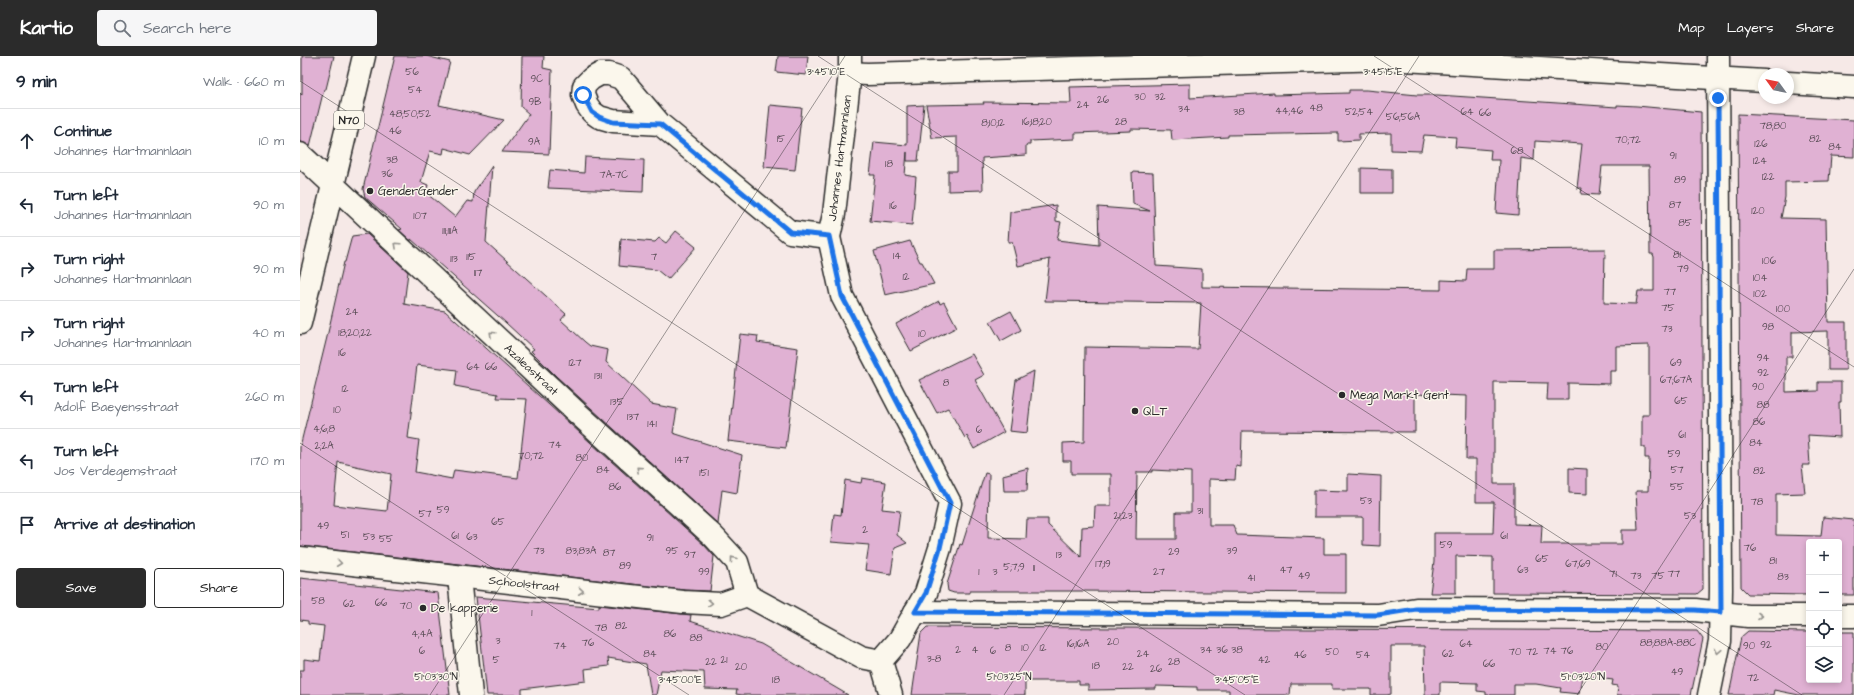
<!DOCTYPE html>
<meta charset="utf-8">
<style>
:root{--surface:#fff;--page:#f6f6f7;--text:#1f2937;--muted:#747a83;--line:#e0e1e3;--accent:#2b2b2b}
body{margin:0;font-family:"Architects Daughter",sans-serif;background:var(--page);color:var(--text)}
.controls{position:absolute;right:12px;bottom:12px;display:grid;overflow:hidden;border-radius:4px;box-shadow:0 2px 6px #0003}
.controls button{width:36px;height:36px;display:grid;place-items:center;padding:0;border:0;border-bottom:1px solid var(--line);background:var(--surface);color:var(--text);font:20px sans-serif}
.compass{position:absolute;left:1458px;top:12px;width:36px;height:36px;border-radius:50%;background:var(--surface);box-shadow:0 2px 6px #0003;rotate:303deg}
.stop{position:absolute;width:12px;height:12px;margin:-9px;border:3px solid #1a73e8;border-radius:50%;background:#fff}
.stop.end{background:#1a73e8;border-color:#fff;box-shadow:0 1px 4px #0008}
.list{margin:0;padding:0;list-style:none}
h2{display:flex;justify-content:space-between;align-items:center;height:52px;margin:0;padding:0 16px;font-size:17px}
h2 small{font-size:13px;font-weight:400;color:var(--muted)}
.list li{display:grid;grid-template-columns:26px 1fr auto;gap:12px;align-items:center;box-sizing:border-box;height:64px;padding:0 16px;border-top:1px solid var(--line)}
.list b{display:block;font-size:15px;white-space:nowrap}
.list p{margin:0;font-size:13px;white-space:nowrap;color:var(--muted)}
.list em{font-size:13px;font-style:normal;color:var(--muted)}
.actions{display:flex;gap:8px;padding:12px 16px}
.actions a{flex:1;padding:9px 0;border:1px solid var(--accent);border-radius:4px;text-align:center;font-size:14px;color:var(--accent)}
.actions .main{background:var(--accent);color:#fff}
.icon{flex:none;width:22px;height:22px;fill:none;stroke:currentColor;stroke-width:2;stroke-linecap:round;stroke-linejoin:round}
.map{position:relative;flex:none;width:1554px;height:639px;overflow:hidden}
header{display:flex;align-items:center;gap:24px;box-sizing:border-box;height:56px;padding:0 20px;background:var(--accent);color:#fff}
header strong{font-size:19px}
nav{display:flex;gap:22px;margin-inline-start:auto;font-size:14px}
.search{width:280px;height:36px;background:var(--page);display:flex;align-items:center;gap:10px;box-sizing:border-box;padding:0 14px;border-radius:4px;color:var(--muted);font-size:15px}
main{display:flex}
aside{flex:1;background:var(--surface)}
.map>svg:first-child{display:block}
</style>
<header>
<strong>Kartio</strong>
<div class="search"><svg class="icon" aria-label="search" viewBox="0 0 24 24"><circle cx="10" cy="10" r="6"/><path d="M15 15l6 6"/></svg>Search here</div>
<nav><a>Map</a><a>Layers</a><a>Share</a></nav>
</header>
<main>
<aside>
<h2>9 min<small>Walk · 660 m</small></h2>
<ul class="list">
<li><svg class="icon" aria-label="ahead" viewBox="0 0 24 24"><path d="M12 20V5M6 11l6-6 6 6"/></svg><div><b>Continue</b><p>Johannes Hartmannlaan</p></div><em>10 m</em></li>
<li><svg class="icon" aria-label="left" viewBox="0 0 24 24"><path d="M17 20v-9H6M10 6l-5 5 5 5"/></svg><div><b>Turn left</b><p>Johannes Hartmannlaan</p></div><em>90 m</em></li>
<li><svg class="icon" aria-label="right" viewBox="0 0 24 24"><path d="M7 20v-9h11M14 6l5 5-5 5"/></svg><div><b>Turn right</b><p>Johannes Hartmannlaan</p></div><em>90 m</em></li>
<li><svg class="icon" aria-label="right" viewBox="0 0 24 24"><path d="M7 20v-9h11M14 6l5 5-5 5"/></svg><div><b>Turn right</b><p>Johannes Hartmannlaan</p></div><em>40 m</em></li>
<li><svg class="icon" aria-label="left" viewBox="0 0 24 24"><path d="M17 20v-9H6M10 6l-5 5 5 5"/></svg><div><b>Turn left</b><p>Adolf Baeyensstraat</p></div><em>260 m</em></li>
<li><svg class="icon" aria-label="left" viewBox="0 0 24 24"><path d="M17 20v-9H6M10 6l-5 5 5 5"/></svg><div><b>Turn left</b><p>Jos Verdegemstraat</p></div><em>170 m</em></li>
<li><svg class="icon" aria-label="arrive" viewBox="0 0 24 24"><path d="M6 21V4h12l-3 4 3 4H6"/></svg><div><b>Arrive at destination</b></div></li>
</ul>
<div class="actions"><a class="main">Save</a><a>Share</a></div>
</aside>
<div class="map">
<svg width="1554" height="639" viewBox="0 0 1554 639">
<rect width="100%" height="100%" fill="#f6e9e7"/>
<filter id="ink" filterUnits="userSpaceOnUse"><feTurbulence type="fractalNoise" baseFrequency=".025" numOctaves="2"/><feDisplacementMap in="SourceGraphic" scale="8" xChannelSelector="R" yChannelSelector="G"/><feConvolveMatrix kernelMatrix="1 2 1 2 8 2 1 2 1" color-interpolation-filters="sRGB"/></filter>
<g filter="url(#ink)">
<g fill="#e0b1d3" stroke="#2b2b2b" fill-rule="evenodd">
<path d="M 2,0 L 34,0 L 26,33 L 24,33 L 10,90 L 0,86 L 0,37 L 2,39 Z"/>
<path d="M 95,0 L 126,0 L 150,6 L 139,49 L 204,64 L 170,99 L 144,92 L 143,98 L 130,95 L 121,126 L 128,129 L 126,137 L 155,161 L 167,145 L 173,146 L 174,136 L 192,110 L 186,186 L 266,258 L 261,264 L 285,286 L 290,290 L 308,294 L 306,306 L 351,348 L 377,353 L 373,377 L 442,399 L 437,437 L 422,434 L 418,468 L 257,321 L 231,295 L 234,293 L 206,267 L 111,183 L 111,185 L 99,174 L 102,173 L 65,141 L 63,133 Z"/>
<path d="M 222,0 L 244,0 L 243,12 L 252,14 L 249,98 L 202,96 L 229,58 L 221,51 Z"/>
<path d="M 478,0 L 508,0 L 506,19 L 476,16 Z"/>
<path d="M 890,28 L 890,42 L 974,37 L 974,39 L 1049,37 L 1049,34 L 1067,34 L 1117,39 L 1138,39 L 1317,51 L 1317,49 L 1337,50 L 1401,56 L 1403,533 L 1397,538 L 1193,537 L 1193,501 L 1156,500 L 1156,537 L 1130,537 L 1134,506 L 1134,477 L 1193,477 L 1194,446 L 1176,446 L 1176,403 L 1166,403 L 1167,340 L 1115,338 L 1115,376 L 942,375 L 941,411 L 936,410 L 935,424 L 909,423 L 909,469 L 933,469 L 937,479 L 1024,482 L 1024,498 L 1046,498 L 1046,537 L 780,535 L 670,535 L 670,537 L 654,537 L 648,535 L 647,528 L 660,488 L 662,489 L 685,417 L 689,418 L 688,482 L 726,483 L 727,463 L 748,463 L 748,469 L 781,501 L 782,471 L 794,470 L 795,450 L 811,450 L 811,418 L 771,418 L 771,405 L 763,405 L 763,387 L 784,386 L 785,291 L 898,293 L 901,247 L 745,245 L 750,203 L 718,210 L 712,186 L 708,186 L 710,156 L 756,149 L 756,165 L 761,166 L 757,184 L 799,189 L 798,151 L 850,155 L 833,148 L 832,116 L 853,117 L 856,210 L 902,213 L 902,231 L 1141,234 L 1141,224 L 1166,225 L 1167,213 L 1194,213 L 1194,194 L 1305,193 L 1304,247 L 1336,248 L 1338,235 L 1354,235 L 1354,201 L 1353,198 L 1350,198 L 1349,110 L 1302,110 L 1299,139 L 1281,138 L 1282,132 L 1277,132 L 1282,88 L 1235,85 L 1234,104 L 1221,102 L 1218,159 L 1196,157 L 1199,104 L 1190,104 L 1191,94 L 1155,91 L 1156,81 L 1124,79 L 1121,95 L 1091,94 L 1091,77 L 1059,78 L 1059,84 L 1038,85 L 1038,77 L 928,79 L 928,81 L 872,84 L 871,74 L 831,73 L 831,75 L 775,77 L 775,83 L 730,85 L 730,89 L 726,89 L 726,99 L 682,102 L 683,134 L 648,135 L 648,115 L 657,115 L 657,81 L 632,82 L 626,49 L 684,48 L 683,46 L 771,47 L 770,31 ZM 1349,289 L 1349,359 L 1342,359 L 1342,391 L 1345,391 L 1345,402 L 1349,402 L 1348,435 L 1336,435 L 1338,474 L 1322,474 L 1322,488 L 1241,488 L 1242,469 L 1214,468 L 1214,428 L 1194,428 L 1194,326 L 1248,327 L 1247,344 L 1268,344 L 1268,327 L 1310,328 L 1310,315 L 1316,315 L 1316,290 ZM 852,414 L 891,416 L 891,456 L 876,456 L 876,483 L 836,483 L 837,416 L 852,416 Z"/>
<path d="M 470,49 L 502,52 L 495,114 L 464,111 Z"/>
<path d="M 624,49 L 618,105 L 607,105 L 607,96 L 605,119 L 616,121 L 612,169 L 570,165 L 575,119 L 570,119 L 574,86 L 607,89 L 607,50 Z"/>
<path d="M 1438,58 L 1554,64 L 1554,101 L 1531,100 L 1529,125 L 1485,126 L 1485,141 L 1481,162 L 1526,163 L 1528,266 L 1546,266 L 1546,314 L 1528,314 L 1528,275 L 1492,276 L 1492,301 L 1486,301 L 1486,336 L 1518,335 L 1518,326 L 1541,326 L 1541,346 L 1539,346 L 1540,381 L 1508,379 L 1510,409 L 1502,409 L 1505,437 L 1476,438 L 1476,479 L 1521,480 L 1523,461 L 1554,464 L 1554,539 L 1539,539 L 1539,486 L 1509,486 L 1509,539 L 1448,538 L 1441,531 Z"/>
<path d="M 285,101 L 344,104 L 343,136 L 248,132 L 250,114 L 284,117 Z"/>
<path d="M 1061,112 L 1092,113 L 1092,137 L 1061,137 Z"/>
<path d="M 376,175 L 396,191 L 368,223 L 357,214 L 319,210 L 321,183 L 355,186 L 359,182 L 366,187 Z"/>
<path d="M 67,178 L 108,216 L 104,248 L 145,255 L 404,489 L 414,500 L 410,535 L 384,534 L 0,490 L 0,391 L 27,281 L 44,206 L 45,206 L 52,180 ZM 117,309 L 157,314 L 155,330 L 198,338 L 197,342 L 227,343 L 218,422 L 154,414 L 152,423 L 115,416 L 119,384 L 108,382 ZM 38,406 L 91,418 L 87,455 L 34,449 Z"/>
<path d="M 610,185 L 620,206 L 622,206 L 634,228 L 585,239 L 574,195 Z"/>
<path d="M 639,245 L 640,248 L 644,246 L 657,271 L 611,295 L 596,268 Z"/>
<path d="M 711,255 L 721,274 L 701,285 L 690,266 Z"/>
<path d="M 440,278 L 458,280 L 457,286 L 498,292 L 486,392 L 428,385 Z"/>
<path d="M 672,298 L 684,319 L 675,324 L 704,376 L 674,393 L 667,380 L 665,382 L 648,352 L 637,357 L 619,324 Z"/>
<path d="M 734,315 L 727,377 L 709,375 L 716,324 Z"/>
<path d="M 728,412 L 727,435 L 704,435 L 703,419 Z"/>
<path d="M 1269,412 L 1287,413 L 1287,438 L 1269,437 Z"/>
<path d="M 1048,418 L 1081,420 L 1080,490 L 1063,489 L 1063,461 L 1014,461 L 1014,434 L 1048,435 Z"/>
<path d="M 562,422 L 586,426 L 582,453 L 600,455 L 597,479 L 607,487 L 595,492 L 591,518 L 565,514 L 569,489 L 531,486 L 534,458 L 541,459 L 545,424 L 561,427 Z"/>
<path d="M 0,522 L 138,537 L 150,639 L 105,639 L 104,637 L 83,639 L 0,639 L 0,614 L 4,614 L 4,603 L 20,605 L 24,570 L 8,568 L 8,565 L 0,564 Z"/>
<path d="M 176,541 L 299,552 L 299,549 L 391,559 L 390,565 L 461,588 L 548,639 L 442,639 L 436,638 L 437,634 L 405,633 L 404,616 L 361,614 L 356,639 L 351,639 L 346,608 L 308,602 L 309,610 L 285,613 L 286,625 L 222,633 L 222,639 L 187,639 Z"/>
<path d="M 627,571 L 1397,575 L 1403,583 L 1391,639 L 1317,639 L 1318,630 L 1312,629 L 1313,624 L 1282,620 L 1279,638 L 1260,636 L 1261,632 L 1236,628 L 1214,628 L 1214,639 L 1186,639 L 1186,636 L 1177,635 L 1177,627 L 1140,626 L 1140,639 L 1125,639 L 1124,590 L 1091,590 L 1091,638 L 1087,639 L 1071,639 L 1071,633 L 1032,633 L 1032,628 L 991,628 L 990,639 L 929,639 L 929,634 L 897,634 L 897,631 L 856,630 L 856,633 L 788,634 L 788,629 L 779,629 L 779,625 L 725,625 L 725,639 L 612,639 L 621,577 Z"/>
<path d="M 1448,575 L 1509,576 L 1509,624 L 1539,624 L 1539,576 L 1554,576 L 1554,639 L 1499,639 L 1474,634 L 1473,639 L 1429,639 L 1441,581 Z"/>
</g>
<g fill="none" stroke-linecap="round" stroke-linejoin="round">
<defs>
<g id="minor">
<path d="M 550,17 L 567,18 L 1087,3 L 1464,25"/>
<path d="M 1488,27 L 1554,31"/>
<path d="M 360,68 L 313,65 L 299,61 L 292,56 L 287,49 L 283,39 L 284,30 L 291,23 L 300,18 L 309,18 L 321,22 L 360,68 L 490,176 L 529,181"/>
<path d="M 0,98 L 274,354 L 413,480 L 437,506 L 447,539"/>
<path d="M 0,502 L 383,546 L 421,548 L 447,539"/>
<path d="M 159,521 L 171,639"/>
<path d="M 447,539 L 561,601 L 581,605 L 600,583 L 626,537 L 640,492 L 650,447 L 542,240 L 529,181 L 534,158 L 550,17 L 550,0"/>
<path d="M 615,556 L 1078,559 L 1116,553 L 1395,554 L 1448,560 L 1509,560"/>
<path d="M 1539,560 L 1554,560"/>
<path d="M 581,605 L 591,639"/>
<path d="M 1409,639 L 1420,585 L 1421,533 L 1418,0"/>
</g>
<path id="primary" d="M 0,267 L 64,0"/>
</defs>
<use href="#minor" stroke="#2b2b2b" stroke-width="25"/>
<use href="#primary" stroke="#2b2b2b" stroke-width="25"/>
<use href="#minor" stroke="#fbf7ec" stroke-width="22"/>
<use href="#primary" stroke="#fbf7ec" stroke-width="22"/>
</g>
<defs><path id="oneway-chevron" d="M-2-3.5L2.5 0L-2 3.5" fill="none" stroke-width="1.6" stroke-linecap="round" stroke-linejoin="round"/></defs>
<g stroke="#93918c">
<use href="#oneway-chevron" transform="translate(97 189) rotate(-137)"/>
<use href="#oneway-chevron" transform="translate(192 278) rotate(-137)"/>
<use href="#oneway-chevron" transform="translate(339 413) rotate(-138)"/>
<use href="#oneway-chevron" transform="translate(433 503) rotate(-128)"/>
<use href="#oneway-chevron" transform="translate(39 507) rotate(7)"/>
<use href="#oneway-chevron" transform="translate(281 535) rotate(6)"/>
<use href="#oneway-chevron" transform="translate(410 547) rotate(4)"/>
<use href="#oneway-chevron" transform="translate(1460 560)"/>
<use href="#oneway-chevron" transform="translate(1418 595) rotate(101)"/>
</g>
</g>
<g fill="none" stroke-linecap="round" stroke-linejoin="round" filter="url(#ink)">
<path stroke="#1a73e8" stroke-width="5" d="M 283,39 L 292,56 L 299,61 L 313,66 L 360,68 L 490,176 L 529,180 L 542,240 L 650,447 L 640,492 L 626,537 L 615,556 L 1078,559 L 1116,553 L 1395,554 L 1421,556 L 1418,42"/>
</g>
<path fill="none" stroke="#2b2b2b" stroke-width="1" stroke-opacity="0.45" d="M 518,0 L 1502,639M 1074,0 L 1554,311M 0,25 L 945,639M 0,387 L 389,639M 130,639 L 545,0M 704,639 L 1119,0M 1277,639 L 1554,213"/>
<g fill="#2b2b2b" stroke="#fbf7ec" stroke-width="1.5">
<circle cx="70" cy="135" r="4"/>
<circle cx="1042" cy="339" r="4"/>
<circle cx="835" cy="355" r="4"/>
<circle cx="123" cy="552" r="4"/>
</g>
<g text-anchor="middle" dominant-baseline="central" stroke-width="3" stroke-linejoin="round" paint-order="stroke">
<g font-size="10" fill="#584c55">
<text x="112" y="16">56</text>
<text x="237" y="23">9C</text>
<text x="115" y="34">54</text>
<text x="840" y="41">30</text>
<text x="860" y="41">32</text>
<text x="803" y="44">26</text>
<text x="235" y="46">9B</text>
<text x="783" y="49">24</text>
<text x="1016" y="52">48</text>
<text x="884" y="53">34</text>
<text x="989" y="55">44;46</text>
<text x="939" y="56">38</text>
<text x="1059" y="56">52;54</text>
<text x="1167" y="56">64</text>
<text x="1185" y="57">66</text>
<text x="110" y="58">48;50;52</text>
<text x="1103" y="61">56;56A</text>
<text x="737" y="66">16;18;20</text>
<text x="821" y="66">28</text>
<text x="693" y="67">8;10;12</text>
<text x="1473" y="70">78;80</text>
<text x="95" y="75">46</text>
<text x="481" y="83">15</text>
<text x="1515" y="83">82</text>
<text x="1328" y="84">70;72</text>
<text x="234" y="86">9A</text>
<text x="1461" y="88">126</text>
<text x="1535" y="91">84</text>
<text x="1217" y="95">68</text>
<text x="1373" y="100">91</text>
<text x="92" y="104">38</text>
<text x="1460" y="105">124</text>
<text x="589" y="108">18</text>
<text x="87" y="118">36</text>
<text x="314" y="119">7A-7C</text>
<text x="1468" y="121">122</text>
<text x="1380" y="124">89</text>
<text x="1375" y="149">87</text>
<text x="593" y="150">16</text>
<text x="1458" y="155">120</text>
<text x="120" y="160">107</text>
<text x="1385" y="167">85</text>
<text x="150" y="175">111;111A</text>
<text x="1377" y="199">81</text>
<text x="597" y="200">14</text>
<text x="171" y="201">115</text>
<text x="354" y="201">7</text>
<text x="154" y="203">113</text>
<text x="1469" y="205">106</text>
<text x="1383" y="213">79</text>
<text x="178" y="217">117</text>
<text x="606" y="221">12</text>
<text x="1460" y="222">104</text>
<text x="1370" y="236">77</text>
<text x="1460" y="238">102</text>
<text x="1368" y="252">75</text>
<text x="1483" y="253">100</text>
<text x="52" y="256">24</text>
<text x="1468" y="271">98</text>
<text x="1367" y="273">73</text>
<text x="55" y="277">18;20;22</text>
<text x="622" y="278">10</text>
<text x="42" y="297">16</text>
<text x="1463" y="302">94</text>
<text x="275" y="307">127</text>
<text x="1376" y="307">69</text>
<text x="173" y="311">64</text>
<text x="191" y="311">66</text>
<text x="1463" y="317">92</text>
<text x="298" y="320">131</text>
<text x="1376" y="324">67;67A</text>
<text x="646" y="327">8</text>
<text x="1458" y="331">90</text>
<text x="45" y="333">12</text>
<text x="1381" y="345">65</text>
<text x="317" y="346">135</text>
<text x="1463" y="349">88</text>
<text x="37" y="354">10</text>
<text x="333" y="361">137</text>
<text x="1459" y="366">86</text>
<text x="352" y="368">141</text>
<text x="24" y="373">4;6;8</text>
<text x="679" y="374">6</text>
<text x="1382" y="379">61</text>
<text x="1456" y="387">84</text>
<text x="255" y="389">74</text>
<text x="24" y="390">2;2A</text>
<text x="1374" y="398">59</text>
<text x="231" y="400">70;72</text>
<text x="282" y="402">80</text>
<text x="382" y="404">147</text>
<text x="303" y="414">84</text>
<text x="1377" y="414">57</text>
<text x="1459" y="415">82</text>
<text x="404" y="417">151</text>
<text x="315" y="431">86</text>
<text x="1377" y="431">55</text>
<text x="1066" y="445">53</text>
<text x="1457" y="446">78</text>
<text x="143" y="454">59</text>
<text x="900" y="455">31</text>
<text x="125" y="458">57</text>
<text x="823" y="460">21;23</text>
<text x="1390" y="460">53</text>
<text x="198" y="466">65</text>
<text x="23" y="470">49</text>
<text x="565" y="474">2</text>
<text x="45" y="479">51</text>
<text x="155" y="480">61</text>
<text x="1204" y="480">61</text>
<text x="69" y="481">53</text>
<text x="172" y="481">63</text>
<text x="350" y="482">91</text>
<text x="86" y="483">55</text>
<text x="1146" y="489">59</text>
<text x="1450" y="492">76</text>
<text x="239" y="495">73</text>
<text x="281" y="495">83;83A</text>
<text x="372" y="495">95</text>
<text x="932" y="495">39</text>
<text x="874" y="496">29</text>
<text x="309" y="497">87</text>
<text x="390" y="499">97</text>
<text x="759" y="499">13</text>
<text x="1242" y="503">65</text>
<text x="1473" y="505">81</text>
<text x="803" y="508">17;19</text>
<text x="1278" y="508">67;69</text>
<text x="325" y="510">89</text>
<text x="714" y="511">5;7;9</text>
<text x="734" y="512">11</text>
<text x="986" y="514">47</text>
<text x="1223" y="514">63</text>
<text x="404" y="516">99</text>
<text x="679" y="516">1</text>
<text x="695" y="516">3</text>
<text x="859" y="516">27</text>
<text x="1313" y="518">71</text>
<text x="1374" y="518">77</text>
<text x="1004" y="520">49</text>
<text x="1336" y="520">73</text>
<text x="1358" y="520">75</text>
<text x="1483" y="521">83</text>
<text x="951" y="522">41</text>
<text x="18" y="545">58</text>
<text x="81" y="547">66</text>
<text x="49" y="548">62</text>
<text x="106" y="550">70</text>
<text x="232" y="557">1</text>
<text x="321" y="570">82</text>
<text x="301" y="572">78</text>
<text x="122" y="578">4;4A</text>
<text x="370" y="578">86</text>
<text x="396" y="582">88</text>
<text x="198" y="585">3</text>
<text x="813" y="586">20</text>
<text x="288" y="587">76</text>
<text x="1368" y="587">88;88A-88C</text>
<text x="778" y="588">16;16A</text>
<text x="1166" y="588">64</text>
<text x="1466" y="589">92</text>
<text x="260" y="590">74</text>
<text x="1449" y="590">90</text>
<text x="1302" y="591">80</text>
<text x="708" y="592">8</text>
<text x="725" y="592">10</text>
<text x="743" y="592">12</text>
<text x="658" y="594">2</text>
<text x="675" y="594">4</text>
<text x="906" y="594">34</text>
<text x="922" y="594">36</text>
<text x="937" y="594">38</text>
<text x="122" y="595">6</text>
<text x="693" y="595">6</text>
<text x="1250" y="595">74</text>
<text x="1267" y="595">76</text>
<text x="1032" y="596">50</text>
<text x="1215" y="596">70</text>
<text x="1232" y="596">72</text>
<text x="350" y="598">84</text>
<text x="843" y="598">24</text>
<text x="1148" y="598">62</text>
<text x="1000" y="599">46</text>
<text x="1063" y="599">54</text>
<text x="634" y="603">3-8</text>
<text x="196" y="604">5</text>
<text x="424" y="604">21</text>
<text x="964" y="604">42</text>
<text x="411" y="606">22</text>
<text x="874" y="606">28</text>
<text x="1189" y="608">66</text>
<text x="796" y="610">18</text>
<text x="441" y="611">20</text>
<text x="828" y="611">22</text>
<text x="856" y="613">26</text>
<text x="1377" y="616">49</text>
<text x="1453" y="622">72</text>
<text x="476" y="624">18</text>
</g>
<rect fill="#fbf7ec" stroke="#696865" stroke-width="1" x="34" y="55" width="30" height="18" rx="3"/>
<g font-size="11" font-weight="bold" fill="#2b2b2b">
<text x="49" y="64">N70</text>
</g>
<g font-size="12" fill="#2b2b2b" stroke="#fbf7ec">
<text transform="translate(540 102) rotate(-83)">Johannes Hartmannlaan</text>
<text transform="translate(231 314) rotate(43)">Azaleastraat</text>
<text transform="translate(224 528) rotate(6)">Schoolstraat</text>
</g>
<g font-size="12" fill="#2b2b2b" stroke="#fbf7ec" text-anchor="start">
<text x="78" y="135">GenderGender</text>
<text x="1050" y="339">Mega Markt Gent</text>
<text x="843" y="355">QLT</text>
<text x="131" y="552">De kapperie</text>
</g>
</g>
<g font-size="10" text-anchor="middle" fill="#2b2b2b" stroke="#fbf7ec" stroke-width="3" stroke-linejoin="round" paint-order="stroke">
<text x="526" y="19">3°45'10"E</text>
<text x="1083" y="19">3°45'15"E</text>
<text x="136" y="624">51°03'30"N</text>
<text x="709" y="624">51°03'25"N</text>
<text x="1283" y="624">51°03'20"N</text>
<text x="380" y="627">3°45'00"E</text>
<text x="937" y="627">3°45'05"E</text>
</g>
</svg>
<div class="controls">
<button>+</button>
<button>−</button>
<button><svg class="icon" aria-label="locate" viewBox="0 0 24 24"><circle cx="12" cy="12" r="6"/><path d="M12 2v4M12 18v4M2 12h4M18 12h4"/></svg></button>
<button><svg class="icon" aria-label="layers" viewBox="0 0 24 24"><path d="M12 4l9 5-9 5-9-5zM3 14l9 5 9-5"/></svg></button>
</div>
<svg class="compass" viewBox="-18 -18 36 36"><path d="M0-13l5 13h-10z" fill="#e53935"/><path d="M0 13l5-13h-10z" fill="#747a83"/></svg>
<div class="stop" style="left:283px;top:39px"></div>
<div class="stop end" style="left:1418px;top:42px"></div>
</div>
</main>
